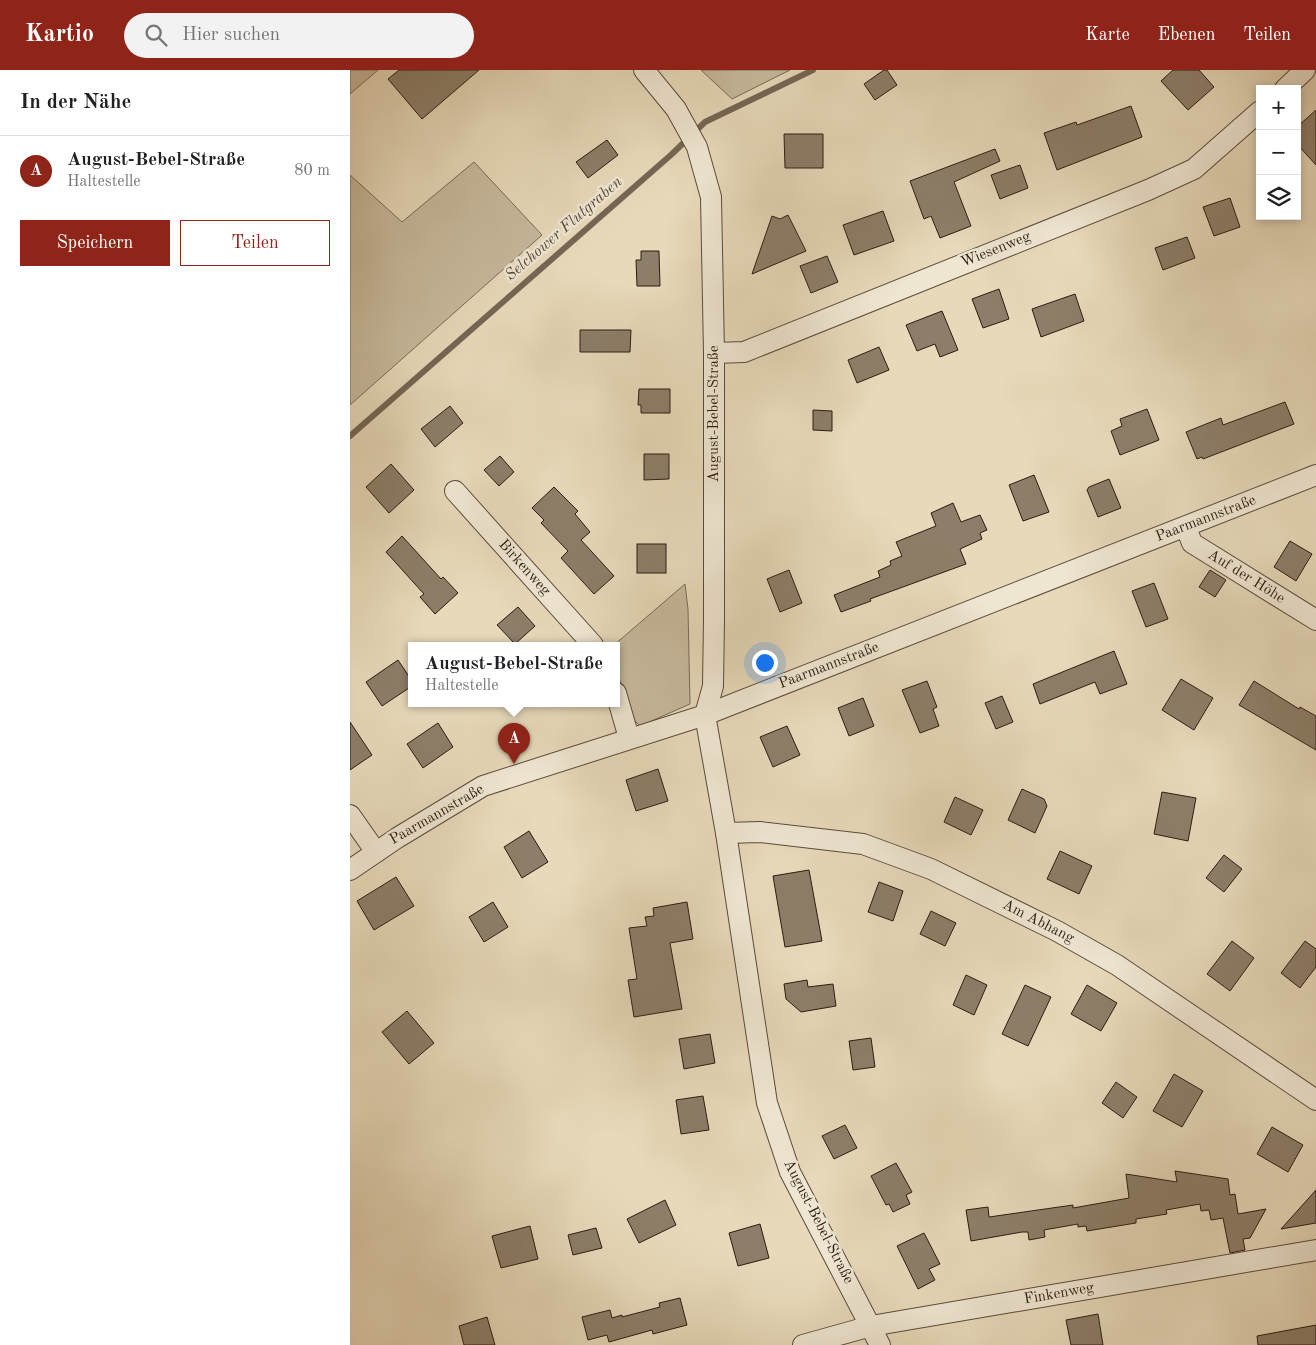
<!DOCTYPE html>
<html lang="de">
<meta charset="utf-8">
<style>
:root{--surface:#fff;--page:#f2f2f2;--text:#202124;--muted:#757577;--line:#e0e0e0;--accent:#8f2418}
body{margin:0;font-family:"Old Standard TT",serif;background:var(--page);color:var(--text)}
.controls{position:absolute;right:15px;top:15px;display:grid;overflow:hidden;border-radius:0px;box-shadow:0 2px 8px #0003}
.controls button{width:45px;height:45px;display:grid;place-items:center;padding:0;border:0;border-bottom:1px solid var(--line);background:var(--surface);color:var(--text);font:25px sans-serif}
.you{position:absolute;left:414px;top:592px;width:18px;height:18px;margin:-12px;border:4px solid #fff;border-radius:50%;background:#1a73e8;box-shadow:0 0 0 8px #1a73e833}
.badge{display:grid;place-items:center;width:32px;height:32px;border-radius:50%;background:var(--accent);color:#fff;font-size:16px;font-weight:700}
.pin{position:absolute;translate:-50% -41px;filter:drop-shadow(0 1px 2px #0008)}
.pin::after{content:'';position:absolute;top:26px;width:18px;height:15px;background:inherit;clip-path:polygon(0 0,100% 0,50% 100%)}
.popup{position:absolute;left:58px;top:572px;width:212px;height:65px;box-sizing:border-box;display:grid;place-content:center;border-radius:0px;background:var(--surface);filter:drop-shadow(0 1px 4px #0005);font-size:16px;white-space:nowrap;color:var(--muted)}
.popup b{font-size:19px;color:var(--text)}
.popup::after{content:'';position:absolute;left:50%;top:100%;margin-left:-10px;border:10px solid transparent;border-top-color:var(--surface)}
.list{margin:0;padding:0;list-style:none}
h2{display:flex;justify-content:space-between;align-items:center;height:65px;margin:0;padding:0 20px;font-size:21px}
h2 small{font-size:16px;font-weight:400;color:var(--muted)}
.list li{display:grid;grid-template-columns:32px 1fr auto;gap:15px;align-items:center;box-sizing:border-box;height:70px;padding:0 20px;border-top:1px solid var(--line)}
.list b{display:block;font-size:19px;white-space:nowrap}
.list p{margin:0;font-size:16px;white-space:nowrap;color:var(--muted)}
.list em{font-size:16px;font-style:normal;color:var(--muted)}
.actions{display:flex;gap:10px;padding:15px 20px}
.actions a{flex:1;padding:11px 0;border:1px solid var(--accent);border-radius:0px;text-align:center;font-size:18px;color:var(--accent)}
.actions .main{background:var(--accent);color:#fff}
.icon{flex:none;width:28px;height:28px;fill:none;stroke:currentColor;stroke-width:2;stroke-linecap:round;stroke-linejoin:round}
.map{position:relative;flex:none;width:966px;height:1275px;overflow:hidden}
header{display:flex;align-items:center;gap:30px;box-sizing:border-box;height:70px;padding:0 25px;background:var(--accent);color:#fff}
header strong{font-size:24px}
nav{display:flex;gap:28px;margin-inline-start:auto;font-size:18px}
.search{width:350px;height:45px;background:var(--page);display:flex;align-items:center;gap:12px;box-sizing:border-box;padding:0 18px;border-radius:28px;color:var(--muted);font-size:19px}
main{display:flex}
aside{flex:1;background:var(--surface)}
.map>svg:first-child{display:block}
</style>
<header>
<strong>Kartio</strong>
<div class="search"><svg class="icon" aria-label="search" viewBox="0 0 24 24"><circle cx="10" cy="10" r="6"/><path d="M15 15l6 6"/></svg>Hier suchen</div>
<nav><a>Karte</a><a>Ebenen</a><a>Teilen</a></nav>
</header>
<main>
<aside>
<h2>In der Nähe<small></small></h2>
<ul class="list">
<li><span class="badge">A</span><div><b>August-Bebel-Straße</b><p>Haltestelle</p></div><em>80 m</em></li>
</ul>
<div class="actions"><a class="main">Speichern</a><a>Teilen</a></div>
</aside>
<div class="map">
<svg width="966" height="1275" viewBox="0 0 966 1275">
<rect width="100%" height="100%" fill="#e7d9ba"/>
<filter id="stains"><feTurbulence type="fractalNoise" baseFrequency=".004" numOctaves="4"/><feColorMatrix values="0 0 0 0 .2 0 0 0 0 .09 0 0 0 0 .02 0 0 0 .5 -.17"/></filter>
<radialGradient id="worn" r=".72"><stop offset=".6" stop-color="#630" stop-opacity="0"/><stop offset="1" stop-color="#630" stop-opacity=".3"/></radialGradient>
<g fill="#c7b99d" stroke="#796a58">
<path d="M 0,0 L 28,0 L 0,24 Z"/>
<path d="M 351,0 L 440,0 L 382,29 Z"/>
<path d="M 124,92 L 192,165 L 0,335 L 0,105 L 52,152 Z"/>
<path d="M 335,514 L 338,539 L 340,634 L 290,656 L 285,651 L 267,603 L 266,575 L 264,575 Z"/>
</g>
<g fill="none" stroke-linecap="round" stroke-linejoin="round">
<path stroke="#756755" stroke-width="6" d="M 0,366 L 322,84 L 355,52 L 463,0"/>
</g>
<g fill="#8d7e69" stroke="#2b1c12">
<path d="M 49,0 L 129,0 L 72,49 L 38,9 Z"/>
<path d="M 534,0 L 537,0 L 547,15 L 525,30 L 514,14 Z"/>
<path d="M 823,0 L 849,0 L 864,17 L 838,40 L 811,11 Z"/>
<path d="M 781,36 L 792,67 L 707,100 L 694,63 L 726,52 L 727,55 Z"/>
<path d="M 966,40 L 966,95 L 947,74 L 947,57 Z"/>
<path d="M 434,64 L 473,64 L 473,98 L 435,98 Z"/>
<path d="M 257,70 L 268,85 L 238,108 L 226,92 Z"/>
<path d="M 645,79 L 650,91 L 604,112 L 621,156 L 590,168 L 581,146 L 574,149 L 560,111 Z"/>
<path d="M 670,95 L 678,118 L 650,129 L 641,105 Z"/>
<path d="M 880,128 L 890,157 L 864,166 L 853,137 Z"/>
<path d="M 533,141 L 544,171 L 504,185 L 493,155 Z"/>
<path d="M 438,145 L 456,181 L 402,204 L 422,146 L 430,149 Z"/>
<path d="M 837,167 L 845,188 L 813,200 L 805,178 Z"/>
<path d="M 291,181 L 309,181 L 310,216 L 287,216 L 286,190 L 291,190 Z"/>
<path d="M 477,186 L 488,212 L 461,223 L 450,196 Z"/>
<path d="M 649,219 L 659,249 L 633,258 L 622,229 Z"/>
<path d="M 725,224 L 734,251 L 691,267 L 682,239 Z"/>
<path d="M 592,241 L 608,280 L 590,287 L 585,274 L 567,281 L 556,255 Z"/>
<path d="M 230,260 L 281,260 L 280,282 L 230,282 Z"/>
<path d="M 529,277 L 539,300 L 507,313 L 498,290 Z"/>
<path d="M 289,319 L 320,319 L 320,343 L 291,343 L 291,335 L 288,335 Z"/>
<path d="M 935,332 L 944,354 L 853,389 L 852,387 L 847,389 L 836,362 L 871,348 L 873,355 Z"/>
<path d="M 100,336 L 113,353 L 85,377 L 71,359 Z"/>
<path d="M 797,339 L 809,370 L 770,385 L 761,361 L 772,356 L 770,349 Z"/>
<path d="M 463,340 L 482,341 L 482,361 L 463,360 Z"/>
<path d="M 294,384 L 319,384 L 319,409 L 294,410 Z"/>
<path d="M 150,386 L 164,402 L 149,416 L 134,400 Z"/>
<path d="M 41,394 L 64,420 L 39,443 L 16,417 Z"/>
<path d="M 684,405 L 699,442 L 673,451 L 659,415 Z"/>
<path d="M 759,409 L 771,438 L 748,447 L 737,420 L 739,417 Z"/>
<path d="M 204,417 L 228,441 L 225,444 L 240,462 L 231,470 L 264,506 L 244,524 L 211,488 L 218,481 L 191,453 L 194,450 L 182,438 Z"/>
<path d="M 603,433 L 611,452 L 630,445 L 637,460 L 630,463 L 632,469 L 610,479 L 616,494 L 520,529 L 521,531 L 491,542 L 484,525 L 530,507 L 528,501 L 541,495 L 540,491 L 552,486 L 546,472 L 586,456 L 581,443 Z"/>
<path d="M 52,466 L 91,509 L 93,507 L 108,523 L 85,544 L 70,527 L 74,524 L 36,482 Z"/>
<path d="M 940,471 L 962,484 L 946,511 L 924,497 Z"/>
<rect x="287" y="474" width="29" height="29"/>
<path d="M 439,500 L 452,533 L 430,542 L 417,509 Z"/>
<path d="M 860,500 L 876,510 L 865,527 L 849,517 Z"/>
<path d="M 804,513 L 818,549 L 796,557 L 782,521 Z"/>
<path d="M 168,537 L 185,556 L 165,574 L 147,555 Z"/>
<path d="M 764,581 L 777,614 L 750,624 L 745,612 L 690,634 L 683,614 Z"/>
<path d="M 48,590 L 62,611 L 62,616 L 32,636 L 16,612 Z"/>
<path d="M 831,609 L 863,628 L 844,660 L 812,640 Z"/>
<path d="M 577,611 L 587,637 L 583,639 L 589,656 L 570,663 L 552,620 Z"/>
<path d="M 904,611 L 949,639 L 950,637 L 966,646 L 966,680 L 889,635 Z"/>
<path d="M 652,626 L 663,652 L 646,659 L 635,633 Z"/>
<path d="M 513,628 L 524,656 L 499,666 L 488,638 Z"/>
<path d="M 0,652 L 22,685 L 0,700 Z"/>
<path d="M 88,653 L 103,677 L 73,698 L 57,674 Z"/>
<path d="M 437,656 L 450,685 L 423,697 L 410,667 Z"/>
<path d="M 308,699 L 318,731 L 286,741 L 276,710 Z"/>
<path d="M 672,719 L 694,729 L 697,736 L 685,763 L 658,750 Z"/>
<path d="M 812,722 L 846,728 L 838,771 L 804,764 Z"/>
<path d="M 605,727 L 633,740 L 621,765 L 594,752 Z"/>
<path d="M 179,761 L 198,792 L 172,808 L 154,777 Z"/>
<path d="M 710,781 L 742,796 L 729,824 L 697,809 Z"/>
<path d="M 874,785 L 892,799 L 874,822 L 856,808 Z"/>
<path d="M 459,800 L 472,871 L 435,877 L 423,806 Z"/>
<path d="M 46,807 L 64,836 L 24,860 L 7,831 Z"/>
<path d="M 529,812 L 553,821 L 543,851 L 518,842 Z"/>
<path d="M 143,832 L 158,857 L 134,872 L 119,847 Z"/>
<path d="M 337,832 L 343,869 L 320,873 L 332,939 L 284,947 L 278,910 L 287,909 L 279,858 L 297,856 L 295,847 L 304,846 L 303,838 Z"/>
<path d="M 581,841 L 606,853 L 595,876 L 570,864 Z"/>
<path d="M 882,871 L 904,888 L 880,921 L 857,904 Z"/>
<path d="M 955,871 L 966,879 L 966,897 L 950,918 L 931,903 Z"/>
<path d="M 616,905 L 637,915 L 624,945 L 603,935 Z"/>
<path d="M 457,910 L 458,917 L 483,914 L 486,936 L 451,942 L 436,929 L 434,914 Z"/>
<path d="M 675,915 L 701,927 L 678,976 L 652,964 Z"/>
<path d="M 737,915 L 767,933 L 751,961 L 721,944 Z"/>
<path d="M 57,941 L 84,973 L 59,994 L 32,962 Z"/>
<path d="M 360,964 L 365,993 L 334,999 L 329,969 Z"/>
<path d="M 521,968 L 525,997 L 503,1000 L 499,971 Z"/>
<path d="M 824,1004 L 853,1021 L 832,1057 L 803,1041 Z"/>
<path d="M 766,1012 L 787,1027 L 773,1048 L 752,1033 Z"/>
<path d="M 353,1026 L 359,1060 L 331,1064 L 326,1030 Z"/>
<path d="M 495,1055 L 507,1078 L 484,1089 L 472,1066 Z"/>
<path d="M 922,1057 L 953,1075 L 938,1102 L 907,1084 Z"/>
<path d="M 546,1093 L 562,1122 L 556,1125 L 560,1134 L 543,1142 L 539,1134 L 536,1135 L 521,1106 Z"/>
<path d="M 825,1101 L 878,1109 L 880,1125 L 885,1124 L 888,1144 L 916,1139 L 900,1168 L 893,1169 L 895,1180 L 880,1183 L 873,1148 L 861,1150 L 859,1140 L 851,1141 L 850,1134 L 816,1140 L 817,1144 L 786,1149 L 786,1153 L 737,1161 L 736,1156 L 728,1157 L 728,1154 L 694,1160 L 695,1167 L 679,1170 L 678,1162 L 672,1162 L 621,1171 L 616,1140 L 638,1137 L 639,1147 L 723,1135 L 723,1138 L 779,1128 L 776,1104 L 827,1112 Z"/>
<path d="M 966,1120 L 966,1153 L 931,1159 Z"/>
<path d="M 315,1130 L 326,1155 L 289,1173 L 277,1149 Z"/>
<path d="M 410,1154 L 419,1188 L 388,1196 L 379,1163 Z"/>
<path d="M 180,1156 L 188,1189 L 151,1198 L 142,1166 Z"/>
<path d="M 246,1158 L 252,1178 L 223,1185 L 218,1165 Z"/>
<path d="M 574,1163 L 590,1194 L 579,1199 L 585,1210 L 568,1219 L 547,1176 Z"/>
<path d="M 330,1228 L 337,1255 L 303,1264 L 302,1260 L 259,1272 L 257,1265 L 238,1270 L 232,1247 L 260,1240 L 262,1248 L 272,1245 L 272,1247 L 310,1237 L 309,1233 Z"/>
<path d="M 748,1244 L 753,1275 L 721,1275 L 716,1250 Z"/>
<path d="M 137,1247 L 145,1275 L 114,1275 L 109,1256 Z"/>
<path d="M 966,1255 L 966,1275 L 908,1275 L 907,1266 Z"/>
</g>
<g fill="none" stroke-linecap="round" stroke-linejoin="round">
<defs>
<g id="street">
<path d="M 294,0 L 326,39 L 347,77 L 361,127 L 364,283 L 364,549 L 363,616 L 355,645 L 376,763 L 417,1033 L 440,1102 L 530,1275"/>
<path d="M 935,19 L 955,0"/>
<path d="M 364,283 L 394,282 L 798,120 L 844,99 L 910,41"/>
<path d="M 105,421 L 243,575"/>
<path d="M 836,457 L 842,473 L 966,550"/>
<path d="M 266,623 L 279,668"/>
<path d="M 0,745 L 26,782"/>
<path d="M 376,763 L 410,762 L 513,774 L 581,799 L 707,861 L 767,895 L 966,1030"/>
<path d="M 0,800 L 47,768 L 133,716 L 355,645 L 966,405"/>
<path d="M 453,1275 L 521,1256 L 966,1180"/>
</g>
</defs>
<use href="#street" stroke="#5a4b3c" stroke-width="22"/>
<use href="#street" stroke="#efe6d2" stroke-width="20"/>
</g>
<g text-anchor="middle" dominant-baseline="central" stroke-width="5" stroke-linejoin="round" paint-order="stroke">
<g font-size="15" fill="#2b1c12" stroke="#efe6d2">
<text transform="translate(646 180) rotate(-22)">Wiesenweg</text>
<text transform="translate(364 344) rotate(-90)">August-Bebel-Straße</text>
<text transform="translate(856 449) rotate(-21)">Paarmannstraße</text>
<text transform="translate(174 498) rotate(48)">Birkenweg</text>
<text transform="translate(896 507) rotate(32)">Auf der Höhe</text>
<text transform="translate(479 596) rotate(-21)">Paarmannstraße</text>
<text transform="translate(87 745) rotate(-30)">Paarmannstraße</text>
<text transform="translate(688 852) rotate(27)">Am Abhang</text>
<text transform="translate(468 1152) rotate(63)">August-Bebel-Straße</text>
<text transform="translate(709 1224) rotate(-10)">Finkenweg</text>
</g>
<g font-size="16" font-style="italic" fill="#564839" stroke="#efe6d2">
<text transform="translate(214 159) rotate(-41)">Selchower Flutgraben</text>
</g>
</g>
<rect width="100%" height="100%" filter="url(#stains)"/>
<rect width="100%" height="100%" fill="url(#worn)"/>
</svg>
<div class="controls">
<button>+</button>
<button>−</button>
<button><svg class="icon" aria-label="layers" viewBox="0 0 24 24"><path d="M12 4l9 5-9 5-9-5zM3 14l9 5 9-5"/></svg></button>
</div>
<div class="you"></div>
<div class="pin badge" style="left:164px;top:694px">A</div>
<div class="popup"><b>August-Bebel-Straße</b>Haltestelle</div>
</div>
</main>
